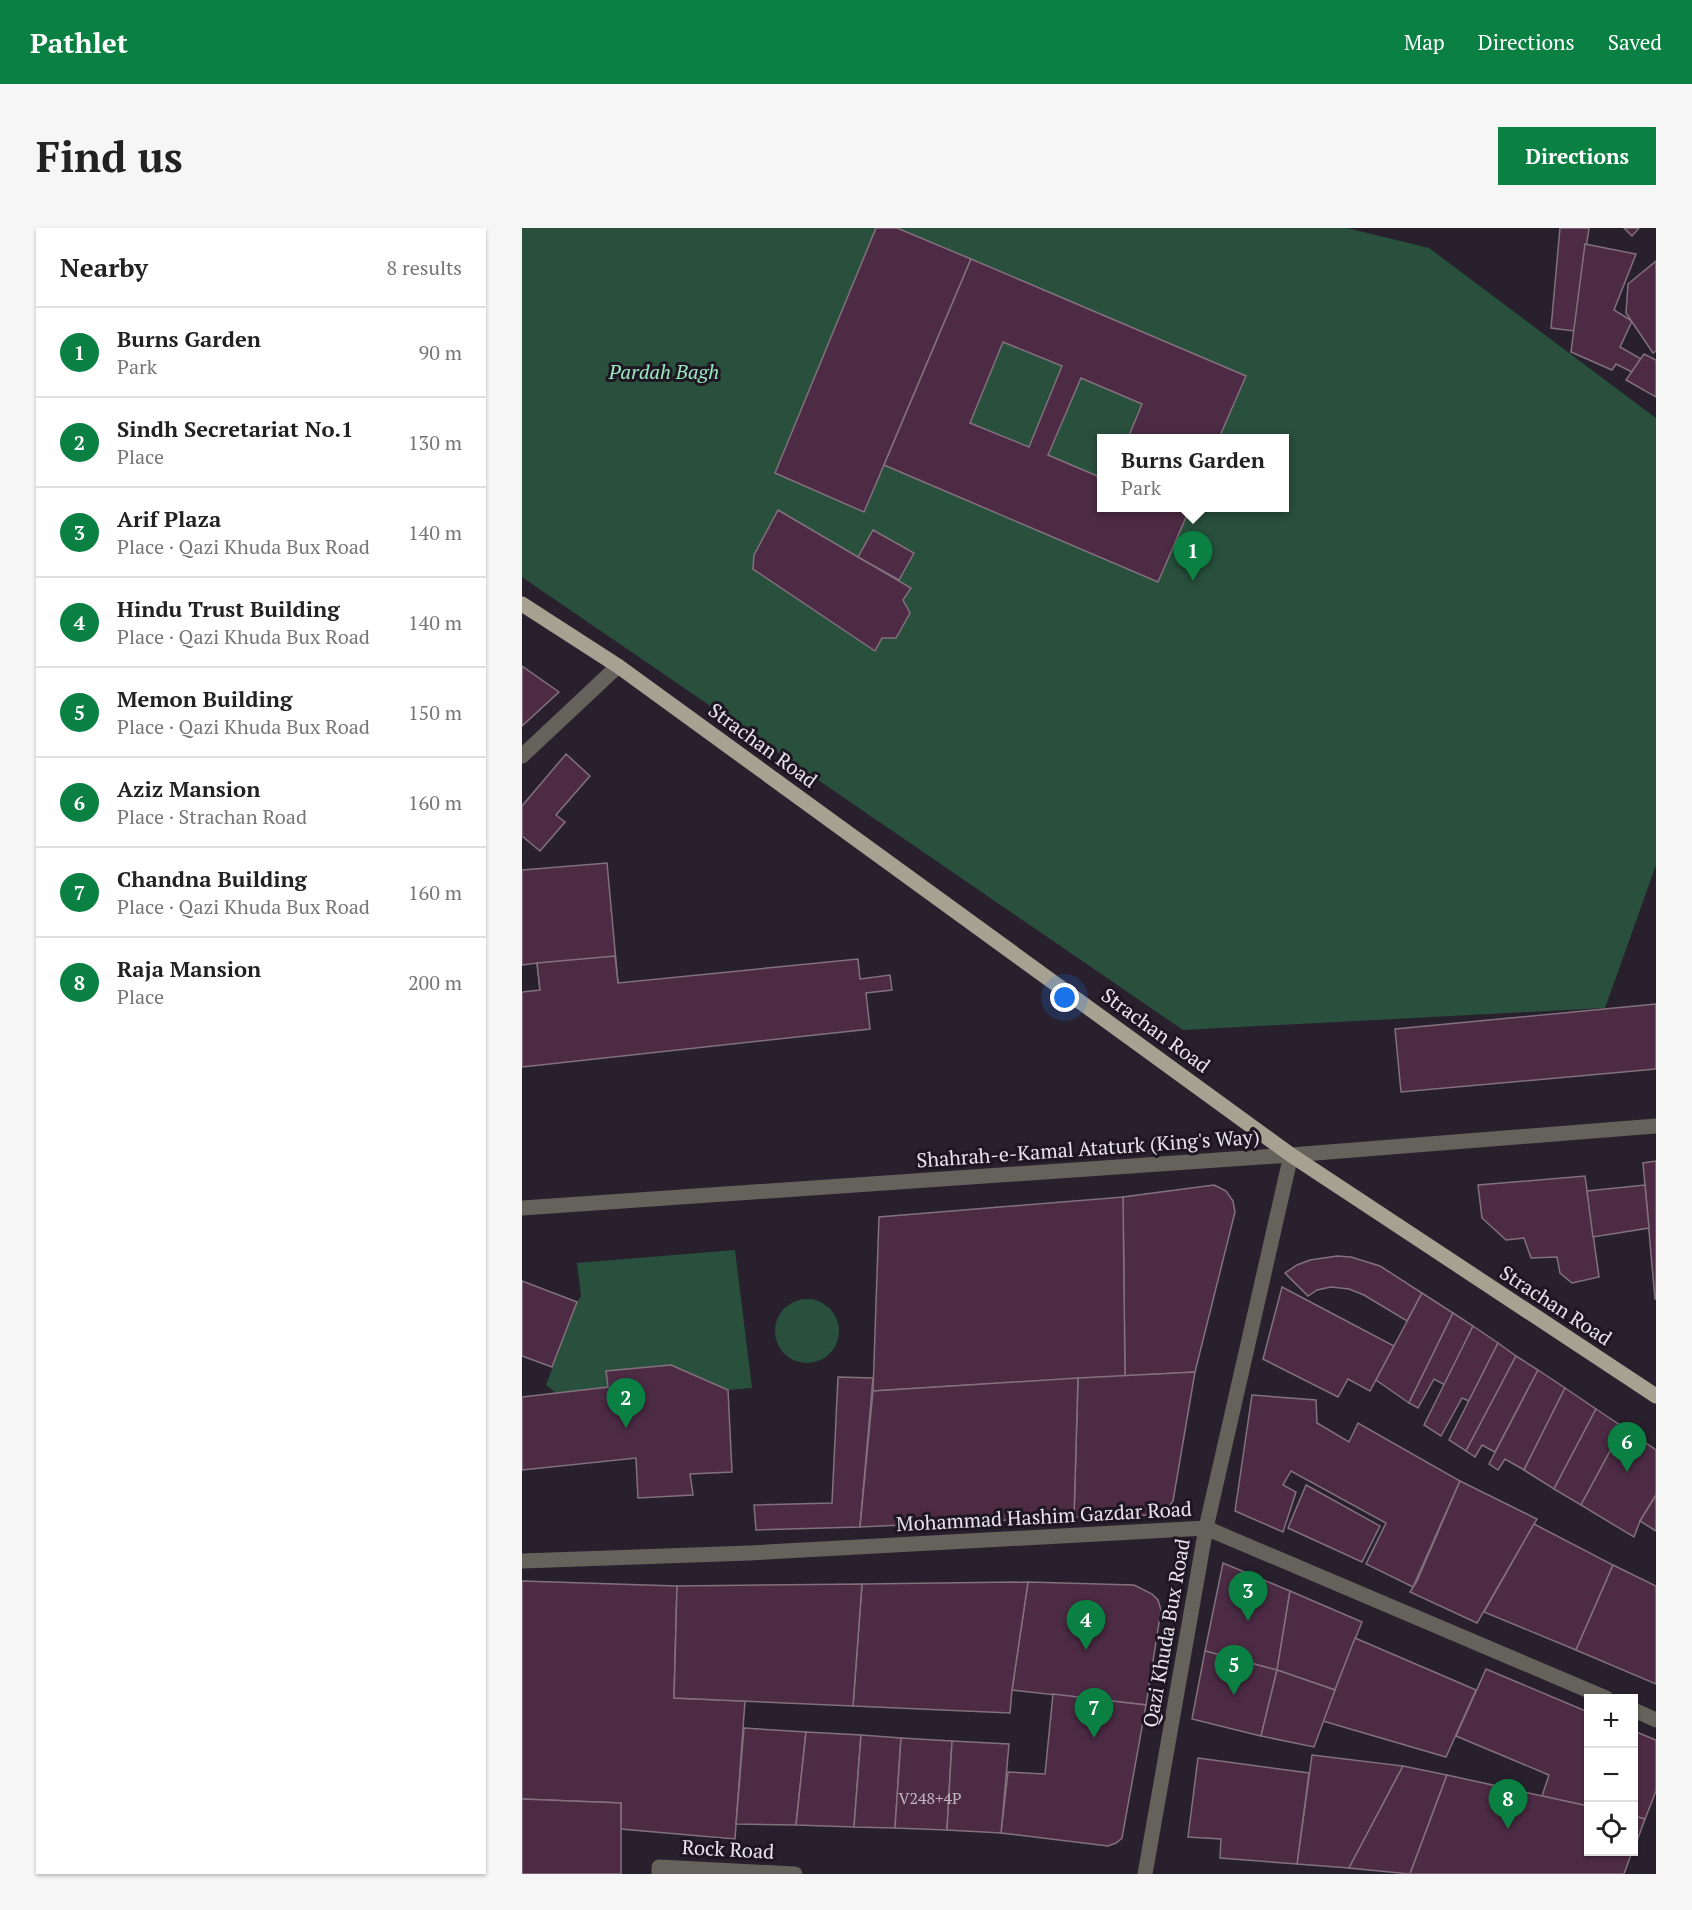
<!DOCTYPE html>
<meta charset="utf-8">
<style>
:root{--surface:#fff;--page:#f6f6f6;--text:#222;--muted:#767676;--line:#e0e0e0;--accent:#0b8043}
body{margin:0;font-family:"PT Serif",serif;background:var(--page);color:var(--text)}
.controls{position:absolute;right:18px;bottom:18px;display:grid;overflow:hidden;border-radius:0px;box-shadow:0 2px 4px #0004}
.controls button{width:54px;height:54px;display:grid;place-items:center;padding:0;border:0;border-bottom:2px solid var(--line);background:var(--surface);color:var(--text);font:30px sans-serif}
.you{position:absolute;left:543px;top:770px;width:21px;height:21px;margin:-15px;border:4px solid #fff;border-radius:50%;background:#1a73e8;box-shadow:0 0 0 9px #1a73e833}
.badge{display:grid;place-items:center;width:39px;height:39px;border-radius:50%;background:var(--accent);color:#fff;font-size:20px;font-weight:700}
.pin{position:absolute;translate:-50% -50px;filter:drop-shadow(0 2px 3px #0008)}
.pin::after{content:'';position:absolute;top:32px;width:21px;height:18px;background:inherit;clip-path:polygon(0 0,100% 0,50% 100%)}
.popup{position:absolute;left:575px;top:206px;width:192px;height:78px;box-sizing:border-box;display:grid;place-content:center;border-radius:0px;background:var(--surface);filter:drop-shadow(0 2px 4px #0005);font-size:20px;white-space:nowrap;color:var(--muted)}
.popup b{font-size:22px;color:var(--text)}
.popup::after{content:'';position:absolute;left:50%;top:100%;margin-left:-12px;border:12px solid transparent;border-top-color:var(--surface)}
.list{margin:0;padding:0;list-style:none}
h2{display:flex;justify-content:space-between;align-items:center;height:78px;margin:0;padding:0 24px;font-size:26px}
h2 small{font-size:20px;font-weight:400;color:var(--muted)}
.list li{display:grid;grid-template-columns:39px 1fr auto;gap:18px;align-items:center;box-sizing:border-box;height:90px;padding:0 24px;border-top:2px solid var(--line)}
.list b{display:block;font-size:22px;white-space:nowrap}
.list p{margin:0;font-size:20px;white-space:nowrap;color:var(--muted)}
.list em{font-size:20px;font-style:normal;color:var(--muted)}
.icon{flex:none;width:33px;height:33px;fill:none;stroke:currentColor;stroke-width:2;stroke-linecap:round;stroke-linejoin:round}
.map{position:relative;flex:none;width:1134px;height:1646px;overflow:hidden;border-radius:0px}
header{display:flex;align-items:center;gap:36px;box-sizing:border-box;height:84px;padding:0 30px;background:var(--accent);color:#fff}
header strong{font-size:28px}
nav{display:flex;gap:33px;margin-inline-start:auto;font-size:21px}
.intro{display:flex;align-items:center;justify-content:space-between;box-sizing:border-box;height:144px;padding:0 36px}
h1{margin:0;font-size:42px}
.button{padding:15px 27px;border-radius:0px;background:var(--accent);color:#fff;font-size:21px;font-weight:700}
main{display:flex;gap:36px;padding:0 36px}
aside{flex:1;background:var(--surface);border-radius:0px;box-shadow:0 2px 4px #0004}
.map>svg:first-child{display:block}
</style>
<header>
<strong>Pathlet</strong>
<nav><a>Map</a><a>Directions</a><a>Saved</a></nav>
</header>
<div class="intro"><h1>Find us</h1><a class="button">Directions</a></div>
<main>
<aside>
<h2>Nearby<small>8 results</small></h2>
<ul class="list">
<li><span class="badge">1</span><div><b>Burns Garden</b><p>Park</p></div><em>90 m</em></li>
<li><span class="badge">2</span><div><b>Sindh Secretariat No.1</b><p>Place</p></div><em>130 m</em></li>
<li><span class="badge">3</span><div><b>Arif Plaza</b><p>Place · Qazi Khuda Bux Road</p></div><em>140 m</em></li>
<li><span class="badge">4</span><div><b>Hindu Trust Building</b><p>Place · Qazi Khuda Bux Road</p></div><em>140 m</em></li>
<li><span class="badge">5</span><div><b>Memon Building</b><p>Place · Qazi Khuda Bux Road</p></div><em>150 m</em></li>
<li><span class="badge">6</span><div><b>Aziz Mansion</b><p>Place · Strachan Road</p></div><em>160 m</em></li>
<li><span class="badge">7</span><div><b>Chandna Building</b><p>Place · Qazi Khuda Bux Road</p></div><em>160 m</em></li>
<li><span class="badge">8</span><div><b>Raja Mansion</b><p>Place</p></div><em>200 m</em></li>
</ul>
</aside>
<div class="map">
<svg width="1134" height="1646" viewBox="0 0 1134 1646">
<rect width="100%" height="100%" fill="#28202d"/>
<g fill="#29503d" fill-rule="evenodd">
<path d="M 0,0 L 825,0 L 907,20 L 1134,190 L 1134,637 L 1083,780 L 661,802 L 0,349 ZM 580,210 L 762,210 L 762,280 L 580,280 Z"/>
<path d="M 213,1022 L 230,1160 L 206,1162 L 149,1137 L 84,1143 L 86,1159 L 34,1165 L 24,1157 L 55,1074 L 59,1068 L 55,1035 Z"/>
<circle cx="285" cy="1103" r="32"/>
</g>
<g fill="#4d2b45" stroke="#82717d" stroke-width="1.5" fill-rule="evenodd">
<path d="M 354,0 L 375,0 L 449,31 L 342,284 L 253,245 Z"/>
<path d="M 1038,0 L 1067,0 L 1052,103 L 1029,100 Z"/>
<path d="M 1102,0 L 1117,0 L 1110,8 Z"/>
<path d="M 1063,16 L 1114,26 L 1092,82 L 1110,93 L 1098,119 L 1119,131 L 1110,144 L 1094,136 L 1090,142 L 1049,124 Z"/>
<path d="M 449,31 L 724,148 L 697,210 L 606,210 L 620,176 L 559,150 L 526,227 L 580,250 L 580,280 L 668,280 L 636,354 L 362,237 ZM 481,114 L 540,138 L 507,219 L 448,195 Z"/>
<path d="M 1134,33 L 1134,123 L 1131,125 L 1104,85 L 1106,56 Z"/>
<path d="M 1122,126 L 1134,132 L 1134,169 L 1104,152 Z"/>
<path d="M 256,282 L 389,360 L 381,372 L 388,385 L 374,410 L 360,410 L 353,423 L 231,341 L 232,327 Z"/>
<path d="M 351,302 L 392,325 L 377,352 L 336,329 Z"/>
<path d="M 0,438 L 37,464 L 0,498 Z"/>
<path d="M 44,526 L 68,548 L 34,587 L 43,594 L 18,623 L 0,608 L 0,578 Z"/>
<path d="M 85,635 L 96,755 L 18,762 L 15,735 L 0,737 L 0,642 Z"/>
<path d="M 93,728 L 96,755 L 336,731 L 338,751 L 368,747 L 370,762 L 344,765 L 348,801 L 0,839 L 0,764 L 18,762 L 15,735 Z"/>
<path d="M 1134,776 L 1134,841 L 879,864 L 873,801 Z"/>
<path d="M 1134,933 L 1134,1071 L 1133,1071 L 1121,935 Z"/>
<path d="M 1063,948 L 1077,1049 L 1050,1055 L 1038,1045 L 1035,1029 L 1009,1030 L 1002,1010 L 984,1012 L 960,990 L 956,957 Z"/>
<path d="M 692,957 L 704,963 L 711,973 L 713,984 L 673,1144 L 603,1148 L 601,969 Z"/>
<path d="M 1123,957 L 1127,1000 L 1071,1009 L 1065,963 Z"/>
<path d="M 601,969 L 603,1148 L 351,1163 L 357,989 Z"/>
<path d="M 815,1028 L 829,1029 L 858,1038 L 900,1065 L 885,1093 L 842,1067 L 827,1061 L 809,1059 L 795,1062 L 786,1068 L 763,1045 L 775,1037 L 788,1032 Z"/>
<path d="M 0,1053 L 55,1074 L 30,1139 L 0,1128 Z"/>
<path d="M 760,1059 L 872,1118 L 848,1163 L 826,1151 L 816,1169 L 741,1131 Z"/>
<path d="M 900,1065 L 931,1085 L 887,1175 L 854,1152 Z"/>
<path d="M 931,1085 L 951,1098 L 923,1157 L 912,1151 L 896,1180 L 887,1175 Z"/>
<path d="M 951,1098 L 976,1115 L 947,1173 L 940,1170 L 919,1208 L 902,1197 Z"/>
<path d="M 976,1115 L 994,1128 L 944,1223 L 927,1212 Z"/>
<path d="M 994,1128 L 1016,1142 L 973,1224 L 960,1217 L 953,1229 L 944,1223 Z"/>
<path d="M 149,1137 L 206,1162 L 210,1244 L 168,1246 L 171,1267 L 116,1270 L 114,1230 L 0,1242 L 0,1169 L 86,1159 L 84,1143 Z"/>
<path d="M 1016,1142 L 1043,1160 L 1002,1242 L 983,1231 L 976,1242 L 967,1236 Z"/>
<path d="M 673,1144 L 651,1273 L 644,1282 L 630,1287 L 552,1289 L 556,1150 Z"/>
<path d="M 316,1149 L 351,1150 L 338,1299 L 234,1302 L 232,1277 L 310,1275 Z"/>
<path d="M 556,1150 L 552,1289 L 338,1299 L 351,1163 Z"/>
<path d="M 1043,1160 L 1074,1181 L 1032,1261 L 1002,1242 Z"/>
<path d="M 730,1167 L 794,1172 L 795,1195 L 827,1214 L 836,1195 L 938,1253 L 891,1359 L 844,1336 L 864,1295 L 769,1243 L 761,1257 L 774,1264 L 761,1304 L 713,1283 Z"/>
<path d="M 1074,1181 L 1101,1199 L 1059,1277 L 1032,1261 Z"/>
<path d="M 1101,1199 L 1134,1222 L 1134,1267 L 1118,1293 L 1112,1309 L 1059,1277 Z"/>
<path d="M 938,1253 L 1015,1291 L 955,1395 L 888,1364 L 895,1353 Z"/>
<path d="M 784,1257 L 858,1298 L 840,1334 L 766,1300 Z"/>
<path d="M 1134,1267 L 1134,1303 L 1118,1293 Z"/>
<path d="M 1012,1296 L 1091,1337 L 1054,1422 L 962,1384 Z"/>
<path d="M 701,1335 L 768,1363 L 755,1442 L 683,1423 Z"/>
<path d="M 1091,1337 L 1134,1358 L 1134,1456 L 1054,1422 Z"/>
<path d="M 0,1353 L 155,1358 L 152,1470 L 223,1473 L 213,1611 L 99,1601 L 99,1575 L 0,1571 Z"/>
<path d="M 506,1354 L 612,1357 L 630,1366 L 636,1372 L 639,1382 L 624,1477 L 490,1462 Z"/>
<path d="M 506,1354 L 490,1462 L 488,1485 L 331,1478 L 340,1356 Z"/>
<path d="M 340,1356 L 331,1478 L 152,1470 L 155,1358 Z"/>
<path d="M 768,1363 L 840,1394 L 813,1462 L 755,1442 Z"/>
<path d="M 833,1410 L 954,1462 L 924,1529 L 801,1493 Z"/>
<path d="M 683,1423 L 755,1442 L 739,1508 L 670,1491 Z"/>
<path d="M 964,1441 L 1066,1484 L 1066,1578 L 1020,1568 L 1027,1547 L 934,1508 Z"/>
<path d="M 755,1442 L 813,1462 L 792,1519 L 739,1508 Z"/>
<path d="M 531,1466 L 624,1477 L 600,1610 L 594,1615 L 586,1618 L 479,1605 L 486,1544 L 523,1546 Z"/>
<path d="M 222,1500 L 284,1504 L 274,1597 L 214,1596 Z"/>
<path d="M 1112,1503 L 1134,1512 L 1134,1563 L 1123,1591 L 1112,1588 Z"/>
<path d="M 284,1504 L 339,1507 L 332,1599 L 274,1597 Z"/>
<path d="M 339,1507 L 379,1510 L 373,1600 L 332,1599 Z"/>
<path d="M 379,1510 L 430,1513 L 425,1602 L 373,1600 Z"/>
<path d="M 430,1513 L 487,1516 L 479,1605 L 425,1602 Z"/>
<path d="M 790,1527 L 881,1538 L 827,1640 L 775,1636 Z"/>
<path d="M 676,1530 L 787,1545 L 775,1636 L 698,1630 L 699,1611 L 666,1609 Z"/>
<path d="M 881,1538 L 925,1547 L 888,1646 L 827,1640 Z"/>
<path d="M 925,1547 L 1066,1578 L 1066,1624 L 1110,1624 L 1102,1646 L 888,1646 Z"/>
<path d="M 0,1571 L 99,1575 L 99,1646 L 0,1646 Z"/>
<path d="M 1112,1588 L 1123,1591 L 1112,1621 Z"/>
</g>
<g fill="none" stroke-linecap="round" stroke-linejoin="round">
<g stroke="#65625b" stroke-width="15">
<path d="M 0,528 L 96,438"/>
<path d="M 0,980 L 769,927 L 1134,898"/>
<path d="M 0,1333 L 228,1325 L 684,1300 L 1084,1470"/>
<path d="M 1112,1482 L 1134,1492"/>
<path d="M 137,1646 L 137,1639 L 273,1646"/>
<path d="M 623,1646 L 684,1300 L 769,927"/>
</g>
<path stroke="#a7a191" stroke-width="15" d="M 0,376 L 96,438 L 769,927 L 1134,1168"/>
</g>
<g text-anchor="middle" dominant-baseline="central" stroke-width="6" stroke-linejoin="round" paint-order="stroke">
<g font-size="16" fill="#c1b5c2">
<text x="408" y="1570">V248+4P</text>
</g>
<g font-size="20" font-style="italic" fill="#9be9c1" stroke="#1e1623">
<text x="142" y="143">Pardah Bagh</text>
</g>
<g font-size="20" fill="#e8e3ec" stroke="#1e1623">
<text transform="translate(241 517) rotate(36)">Strachan Road</text>
<text transform="translate(634 802) rotate(36)">Strachan Road</text>
<text transform="translate(566 920) rotate(-4)">Shahrah-e-Kamal Ataturk (King's Way)</text>
<text transform="translate(1034 1077) rotate(33)">Strachan Road</text>
<text transform="translate(522 1288) rotate(-3)">Mohammad Hashim Gazdar Road</text>
<text transform="translate(644 1405) rotate(-80)">Qazi Khuda Bux Road</text>
<text transform="translate(206 1621) rotate(3)">Rock Road</text>
</g>
</g>
</svg>
<div class="controls">
<button>+</button>
<button>−</button>
<button><svg class="icon" aria-label="locate" viewBox="0 0 24 24"><circle cx="12" cy="12" r="6"/><path d="M12 2v4M12 18v4M2 12h4M18 12h4"/></svg></button>
</div>
<div class="you"></div>
<div class="pin badge" style="left:671px;top:353px">1</div>
<div class="popup"><b>Burns Garden</b>Park</div>
<div class="pin badge" style="left:104px;top:1200px">2</div>
<div class="pin badge" style="left:726px;top:1393px">3</div>
<div class="pin badge" style="left:564px;top:1422px">4</div>
<div class="pin badge" style="left:712px;top:1467px">5</div>
<div class="pin badge" style="left:1105px;top:1244px">6</div>
<div class="pin badge" style="left:572px;top:1510px">7</div>
<div class="pin badge" style="left:986px;top:1601px">8</div>
</div>
</main>
